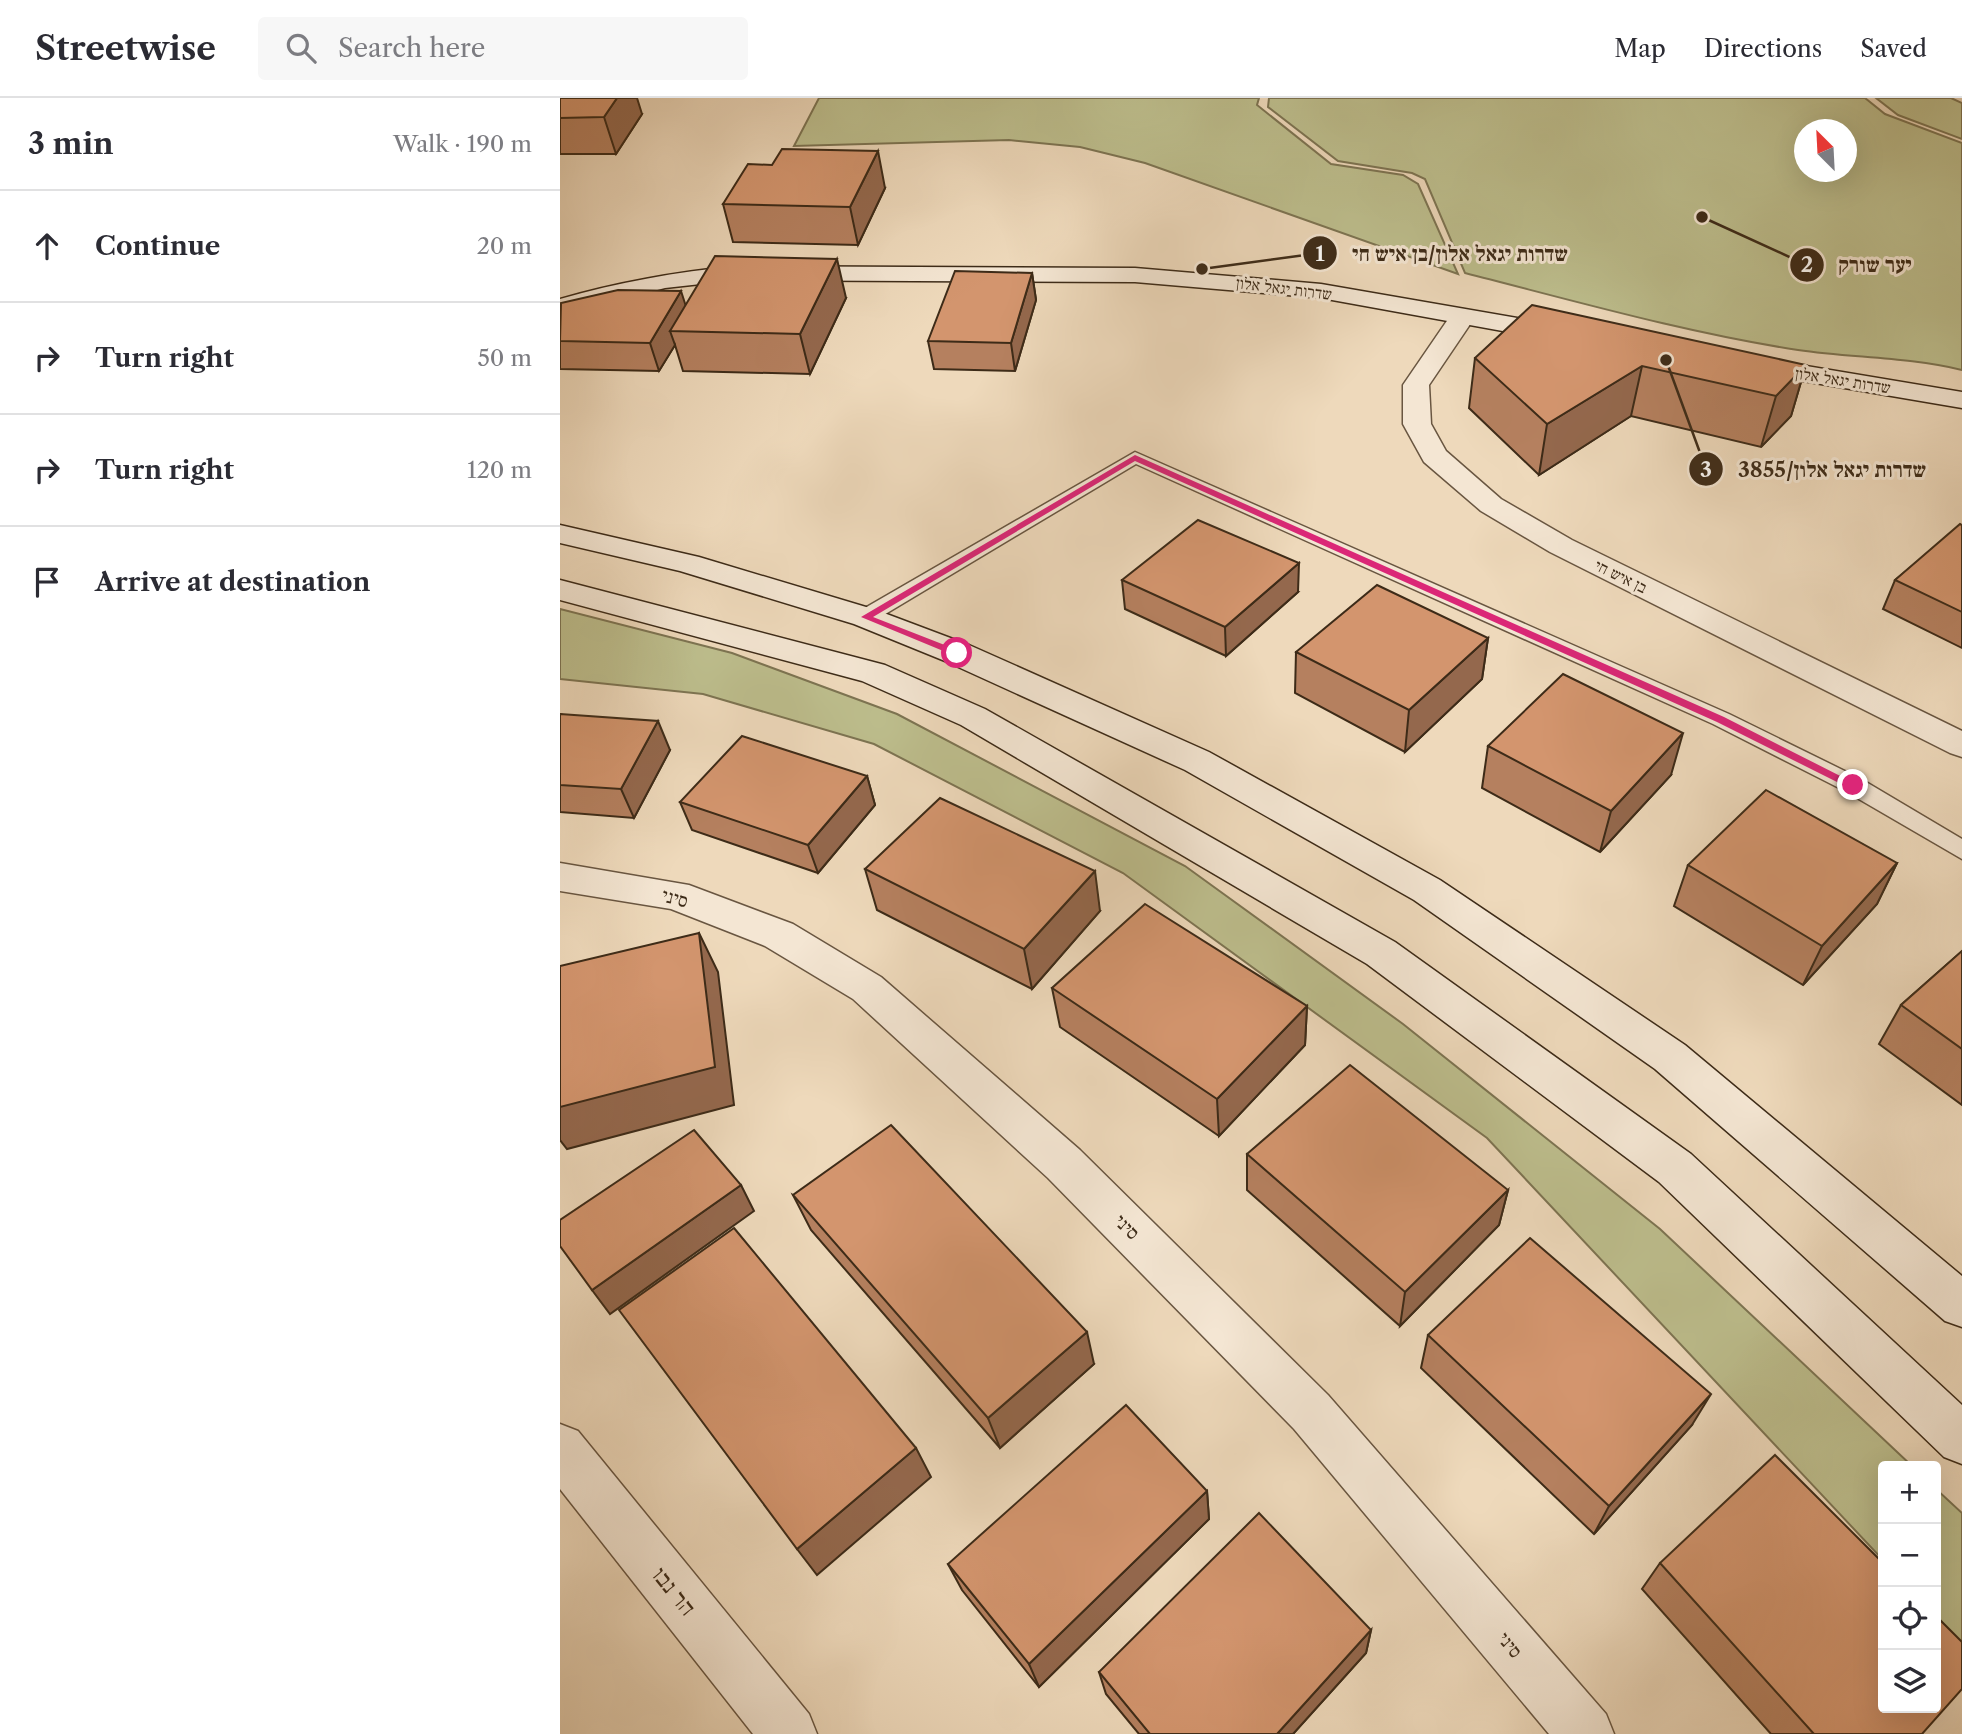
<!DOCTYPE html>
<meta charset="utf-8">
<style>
:root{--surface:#fff;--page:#f7f7f7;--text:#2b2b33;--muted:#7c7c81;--line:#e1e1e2}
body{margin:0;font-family:"Libre Caslon Text","Frank Ruhl Libre",serif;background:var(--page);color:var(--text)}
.controls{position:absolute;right:21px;bottom:21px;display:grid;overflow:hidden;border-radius:7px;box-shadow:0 7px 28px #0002}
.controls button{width:63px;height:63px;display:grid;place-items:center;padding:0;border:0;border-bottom:2px solid var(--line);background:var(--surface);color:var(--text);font:35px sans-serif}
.compass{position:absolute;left:1234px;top:21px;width:63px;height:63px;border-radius:50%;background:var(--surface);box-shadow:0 7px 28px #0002;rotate:336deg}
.stop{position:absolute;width:21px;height:21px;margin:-16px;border:5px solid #db2777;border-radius:50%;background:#fff}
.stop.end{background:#db2777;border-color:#fff;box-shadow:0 2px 7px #0008}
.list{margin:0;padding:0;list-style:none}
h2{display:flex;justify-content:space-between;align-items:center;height:91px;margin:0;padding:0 28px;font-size:30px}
h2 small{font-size:23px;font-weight:400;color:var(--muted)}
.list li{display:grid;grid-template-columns:46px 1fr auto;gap:21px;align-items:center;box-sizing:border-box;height:112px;padding:0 28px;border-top:2px solid var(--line)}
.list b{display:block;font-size:26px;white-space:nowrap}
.list em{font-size:23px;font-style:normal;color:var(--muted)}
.icon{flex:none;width:38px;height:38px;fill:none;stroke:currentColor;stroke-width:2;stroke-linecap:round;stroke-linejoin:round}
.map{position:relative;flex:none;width:1402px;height:1636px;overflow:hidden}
header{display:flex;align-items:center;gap:42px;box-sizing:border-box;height:98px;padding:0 35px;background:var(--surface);border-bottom:2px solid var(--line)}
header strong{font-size:33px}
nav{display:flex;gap:38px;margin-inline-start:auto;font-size:24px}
.search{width:490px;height:63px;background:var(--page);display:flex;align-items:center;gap:18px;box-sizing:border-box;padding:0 24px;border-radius:7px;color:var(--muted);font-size:26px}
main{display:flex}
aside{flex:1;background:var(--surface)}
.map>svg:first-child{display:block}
</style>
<header>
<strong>Streetwise</strong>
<div class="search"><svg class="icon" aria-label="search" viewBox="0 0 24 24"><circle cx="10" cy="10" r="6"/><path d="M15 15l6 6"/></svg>Search here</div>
<nav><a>Map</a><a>Directions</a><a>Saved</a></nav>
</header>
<main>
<aside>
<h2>3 min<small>Walk · 190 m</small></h2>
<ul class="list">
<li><svg class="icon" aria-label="ahead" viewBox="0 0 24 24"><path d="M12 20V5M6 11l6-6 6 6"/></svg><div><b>Continue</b></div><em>20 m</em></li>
<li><svg class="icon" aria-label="right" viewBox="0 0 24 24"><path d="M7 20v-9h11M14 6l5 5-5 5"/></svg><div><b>Turn right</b></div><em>50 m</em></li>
<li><svg class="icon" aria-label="right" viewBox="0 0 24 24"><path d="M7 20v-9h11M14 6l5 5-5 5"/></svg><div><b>Turn right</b></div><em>120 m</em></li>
<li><svg class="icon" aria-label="arrive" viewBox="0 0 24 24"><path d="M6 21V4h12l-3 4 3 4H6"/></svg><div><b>Arrive at destination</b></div></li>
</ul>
</aside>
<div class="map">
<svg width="1402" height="1636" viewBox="0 0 1402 1636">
<rect width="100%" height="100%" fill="#eed9bb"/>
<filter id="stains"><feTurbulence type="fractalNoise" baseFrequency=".00286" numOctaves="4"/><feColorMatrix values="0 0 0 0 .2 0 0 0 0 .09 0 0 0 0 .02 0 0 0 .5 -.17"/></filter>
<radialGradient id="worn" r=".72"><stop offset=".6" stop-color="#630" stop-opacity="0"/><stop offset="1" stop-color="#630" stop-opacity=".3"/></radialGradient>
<g fill="#bdbe8d" stroke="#7d7452" stroke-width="2" fill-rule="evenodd">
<path d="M 259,0 L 699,0 L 697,7 L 771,66 L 843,77 L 858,86 L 898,176 L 585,65 L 520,49 L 449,42 L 234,48 Z"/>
<path d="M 709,0 L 1305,0 L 1325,16 L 1402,45 L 1402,272 C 1348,259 1293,260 1238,252 C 1127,235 1015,203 905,175 L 865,81 L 852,75 L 778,63 L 708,9 ZM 1244,32 L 1286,32 L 1286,74 L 1244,74 Z"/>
<path d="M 1316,0 L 1391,0 L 1402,5 L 1402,41 L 1338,17 Z"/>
<path d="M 0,511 L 172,555 L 337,616 L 625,768 L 843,926 L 1100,1131 L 1352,1368 L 1323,1368 L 1323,1462 L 927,1040 L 563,775 L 314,646 L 143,596 L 0,581 Z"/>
<path d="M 1376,1391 L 1402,1415 L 1402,1546 L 1376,1518 Z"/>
</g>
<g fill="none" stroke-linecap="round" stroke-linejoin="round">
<defs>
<path id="service" d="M 575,354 L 1169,616 L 1301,681 L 1402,741 L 1402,761 L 1285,693 L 1153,626 L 576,366 L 312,524 L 298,524 L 295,519 L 298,514 Z"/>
<g id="minor">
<path d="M 902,211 L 911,214 L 915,219 L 869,287 L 871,326 L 886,353 L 941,401 L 1012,442 L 1402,633 L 1402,659 L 1390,655 L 990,454 L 921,413 L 864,364 L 843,326 L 843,287 L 893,214 Z"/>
<path d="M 0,765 L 129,787 L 233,826 L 321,879 L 520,1052 L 768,1297 L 1046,1616 L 1054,1636 L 989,1636 L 734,1331 L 488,1080 L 293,901 L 205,848 L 111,811 L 0,793 Z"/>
<path d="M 0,1326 L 18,1333 L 249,1616 L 257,1636 L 193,1636 L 0,1391 Z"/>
</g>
<g id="secondary">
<path d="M 177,168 L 575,170 L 761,186 L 1003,228 L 1012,231 L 1016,236 L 1012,241 L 1003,244 L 761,200 L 575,184 L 177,182 L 105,190 L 0,217 L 0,201 C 59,184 116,174 177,168 Z"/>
<path d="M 1193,259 L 1402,294 L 1402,310 L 1184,273 L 1180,267 L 1184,261 Z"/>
<path d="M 0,427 L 139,459 L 316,512 L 409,547 L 649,654 L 880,782 L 1125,947 L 1402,1178 L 1402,1229 L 1385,1223 L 1095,971 L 854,802 L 625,672 L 385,563 L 294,526 L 120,473 L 0,445 Z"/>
<path d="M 0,482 L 325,567 L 425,611 L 835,844 L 1131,1056 L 1402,1307 L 1402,1366 L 1384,1359 L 1099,1084 L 807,866 L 401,627 L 302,583 L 0,502 Z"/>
</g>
</defs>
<use href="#service" stroke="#695641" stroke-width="3"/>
<use href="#minor" stroke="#695641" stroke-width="3"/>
<use href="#secondary" stroke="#3d2b18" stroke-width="3"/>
<use href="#service" fill="#f4e6d3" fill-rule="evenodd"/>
<use href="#minor" fill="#f4e6d3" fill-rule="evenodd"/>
<use href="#secondary" fill="#f4e6d3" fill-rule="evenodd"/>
</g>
<g fill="#b5805f" stroke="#3d2b18" stroke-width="2">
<path d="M 0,0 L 82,16 L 56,56 L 0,56 Z"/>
<path d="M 325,90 L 298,147 L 173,144 L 163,106 Z"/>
<path d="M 472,175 L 476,202 L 455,273 L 374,271 L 368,243 Z"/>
<path d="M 286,200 L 250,276 L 123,273 L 115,247 L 99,273 L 0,271 L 0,206 L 126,207 Z"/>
<path d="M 915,260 L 1246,267 L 1231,318 L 1201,349 L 1071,318 L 979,377 L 909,310 Z"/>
<path d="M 1402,427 L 1402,550 L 1323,511 L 1335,482 Z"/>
<path d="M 562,482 L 738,494 L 666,558 L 565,511 Z"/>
<path d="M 928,540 L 922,581 L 845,654 L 735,595 L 736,554 Z"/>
<path d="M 0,616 L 110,652 L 74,720 L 0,714 Z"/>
<path d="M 928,648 L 1111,677 L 1040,754 L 922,690 Z"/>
<path d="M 307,678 L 315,707 L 258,775 L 132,732 L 120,704 Z"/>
<path d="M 1337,765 L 1317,806 L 1243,887 L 1114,808 L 1128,767 Z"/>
<path d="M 305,771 L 540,813 L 472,891 L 317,812 Z"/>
<path d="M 1402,853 L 1402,1007 L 1319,946 L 1341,907 Z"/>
<path d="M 492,890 L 747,908 L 745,947 L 659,1038 L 500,929 Z"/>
<path d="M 687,1056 L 948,1092 L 939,1127 L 840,1228 L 687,1092 Z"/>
<path d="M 233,1097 L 534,1266 L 440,1350 L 251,1132 Z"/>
<path d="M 868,1237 L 1132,1327 L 1034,1436 L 861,1270 Z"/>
<path d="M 647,1393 L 649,1421 L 479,1589 L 402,1492 L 388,1466 Z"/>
<path d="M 1100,1465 L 1362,1636 L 1211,1636 L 1082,1491 Z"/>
<path d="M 811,1532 L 806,1555 L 733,1636 L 579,1636 L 546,1596 L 539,1574 Z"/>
</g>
<g fill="#94684d" stroke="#3d2b18" stroke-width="2">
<path d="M 57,0 L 77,0 L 82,16 L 56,56 L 44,19 Z"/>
<path d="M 318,53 L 325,90 L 298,147 L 290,109 Z"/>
<path d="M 277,161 L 286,200 L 250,276 L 240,236 Z"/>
<path d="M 472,175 L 476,202 L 455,273 L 451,245 Z"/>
<path d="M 121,193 L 130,221 L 110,233 L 115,247 L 99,273 L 90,245 Z"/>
<path d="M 1246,267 L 1231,318 L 1201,349 L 1216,298 Z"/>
<path d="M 1082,268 L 1071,318 L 979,377 L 987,326 Z"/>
<path d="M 739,465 L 738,494 L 666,558 L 665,529 Z"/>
<path d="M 928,540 L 922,581 L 845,654 L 849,612 Z"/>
<path d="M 98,623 L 110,652 L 74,720 L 61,691 Z"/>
<path d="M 1123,635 L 1111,677 L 1040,754 L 1051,713 Z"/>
<path d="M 307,678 L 315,707 L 258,775 L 248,747 Z"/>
<path d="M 1337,765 L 1317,806 L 1243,887 L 1262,848 Z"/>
<path d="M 535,773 L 540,813 L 472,891 L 464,851 Z"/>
<path d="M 139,835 L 158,874 L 174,1007 L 7,1051 L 0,1042 L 0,1009 Z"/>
<path d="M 747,908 L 745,947 L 659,1038 L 657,1001 Z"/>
<path d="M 181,1087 L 194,1113 L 50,1216 L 32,1192 Z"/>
<path d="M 948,1092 L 939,1127 L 840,1228 L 845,1194 Z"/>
<path d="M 527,1234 L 534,1266 L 440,1350 L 428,1320 Z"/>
<path d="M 1151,1296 L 1132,1327 L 1034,1436 L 1049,1408 Z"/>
<path d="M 356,1350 L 371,1379 L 257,1477 L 237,1451 Z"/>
<path d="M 647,1393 L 649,1421 L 479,1589 L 469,1566 Z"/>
<path d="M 811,1532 L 806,1555 L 733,1636 L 717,1636 Z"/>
</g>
<g fill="#d3956e" stroke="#3d2b18" stroke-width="2">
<path d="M 0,0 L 57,0 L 44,19 L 0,20 Z"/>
<path d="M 222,51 L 318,53 L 290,109 L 163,106 L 188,66 L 212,67 Z"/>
<path d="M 155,158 L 277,161 L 240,236 L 110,233 Z"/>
<path d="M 395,173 L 472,175 L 451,245 L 368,243 Z"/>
<path d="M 58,192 L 121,193 L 90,245 L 0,243 L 1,205 Z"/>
<path d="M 972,207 L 1246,267 L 1216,298 L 1082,268 L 987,326 L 915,260 Z"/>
<path d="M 638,422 L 739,465 L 665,529 L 562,482 Z"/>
<path d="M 1400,426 L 1402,427 L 1402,514 L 1335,482 Z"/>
<path d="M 817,487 L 928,540 L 849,612 L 736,554 Z"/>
<path d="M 1003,576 L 1123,635 L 1051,713 L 928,648 Z"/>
<path d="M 0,616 L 98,623 L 61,691 L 0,687 Z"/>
<path d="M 182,638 L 307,678 L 248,747 L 120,704 Z"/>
<path d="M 1206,692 L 1337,765 L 1262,848 L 1128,767 Z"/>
<path d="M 380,700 L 535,773 L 464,851 L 305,771 Z"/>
<path d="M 585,806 L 747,908 L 657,1001 L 492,890 Z"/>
<path d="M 139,835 L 155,969 L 0,1009 L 0,868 Z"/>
<path d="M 1402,853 L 1402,951 L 1341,907 Z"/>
<path d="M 790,967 L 948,1092 L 845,1194 L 687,1056 Z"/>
<path d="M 331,1027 L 527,1234 L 428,1320 L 233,1097 Z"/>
<path d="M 134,1032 L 181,1087 L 32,1192 L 0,1148 L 0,1122 Z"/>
<path d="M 174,1130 L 356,1350 L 237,1451 L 59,1212 Z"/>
<path d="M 970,1140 L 1151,1296 L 1049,1408 L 868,1237 Z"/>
<path d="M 566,1307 L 647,1393 L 469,1566 L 388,1466 Z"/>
<path d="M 1215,1357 L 1323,1465 L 1323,1610 L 1376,1610 L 1376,1518 L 1402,1544 L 1402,1591 L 1362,1636 L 1254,1636 L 1100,1465 Z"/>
<path d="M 699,1415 L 811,1532 L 717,1636 L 590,1636 L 539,1574 Z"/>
</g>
<path fill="#db2777" d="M 575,357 L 1164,619 L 1298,687 L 1289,690 L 1157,624 L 575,363 L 313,519 L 400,553 L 400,557 L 393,557 L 301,519 Z"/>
<g text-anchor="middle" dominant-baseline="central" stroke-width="6" stroke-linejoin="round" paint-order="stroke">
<g font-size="16" fill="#3d2b18" stroke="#f4e6d3">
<text transform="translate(724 190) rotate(7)">שדרות יגאל אלון</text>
<text transform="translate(1283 282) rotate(9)">שדרות יגאל אלון</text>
<text transform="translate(1061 478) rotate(26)">בן איש חי</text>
</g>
<g font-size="19" fill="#3d2b18" stroke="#f4e6d3">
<text transform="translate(115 800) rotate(15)">סיני</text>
<text transform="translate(567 1129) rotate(45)">סיני</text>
<text transform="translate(950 1547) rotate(50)">סיני</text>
</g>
<g font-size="23" fill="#3d2b18" stroke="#f4e6d3">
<text transform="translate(114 1493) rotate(51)">הר נבו</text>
</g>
</g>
<path fill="none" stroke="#3d2b18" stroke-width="2.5" d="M642 171L760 155M1142 119L1247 167M1106 262L1146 371"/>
<g fill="#3d2b18" stroke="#f4e6d3" stroke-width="2.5">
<circle cx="642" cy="171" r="7"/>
<circle cx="1142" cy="119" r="7"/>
<circle cx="1106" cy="262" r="7"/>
<circle cx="760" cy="155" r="18"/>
<circle cx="1247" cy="167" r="18"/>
<circle cx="1146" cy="371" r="18"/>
</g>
<g font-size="21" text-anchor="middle" font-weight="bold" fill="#fff">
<text x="760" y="163">1</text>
<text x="1247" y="174">2</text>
<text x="1146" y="379">3</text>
</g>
<g font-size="21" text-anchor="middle" font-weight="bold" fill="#3d2b18" stroke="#f4e6d3" stroke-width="6" stroke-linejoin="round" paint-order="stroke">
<text x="900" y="163">שדרות יגאל אלון/בן איש חי</text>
<text x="1315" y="174">יער שורק</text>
<text x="1272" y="379">שדרות יגאל אלון/3855</text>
</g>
<rect width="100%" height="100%" filter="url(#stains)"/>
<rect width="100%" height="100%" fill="url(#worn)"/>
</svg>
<div class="controls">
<button>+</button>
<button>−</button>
<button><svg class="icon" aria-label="locate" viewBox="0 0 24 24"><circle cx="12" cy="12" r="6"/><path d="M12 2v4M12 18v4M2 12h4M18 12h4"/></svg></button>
<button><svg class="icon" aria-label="layers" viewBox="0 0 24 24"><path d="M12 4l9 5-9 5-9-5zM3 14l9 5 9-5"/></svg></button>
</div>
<svg class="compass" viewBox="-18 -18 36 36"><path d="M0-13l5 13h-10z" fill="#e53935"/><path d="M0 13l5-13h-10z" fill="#7c7c81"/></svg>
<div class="stop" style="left:397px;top:555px"></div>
<div class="stop end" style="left:1293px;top:687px"></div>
</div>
</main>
